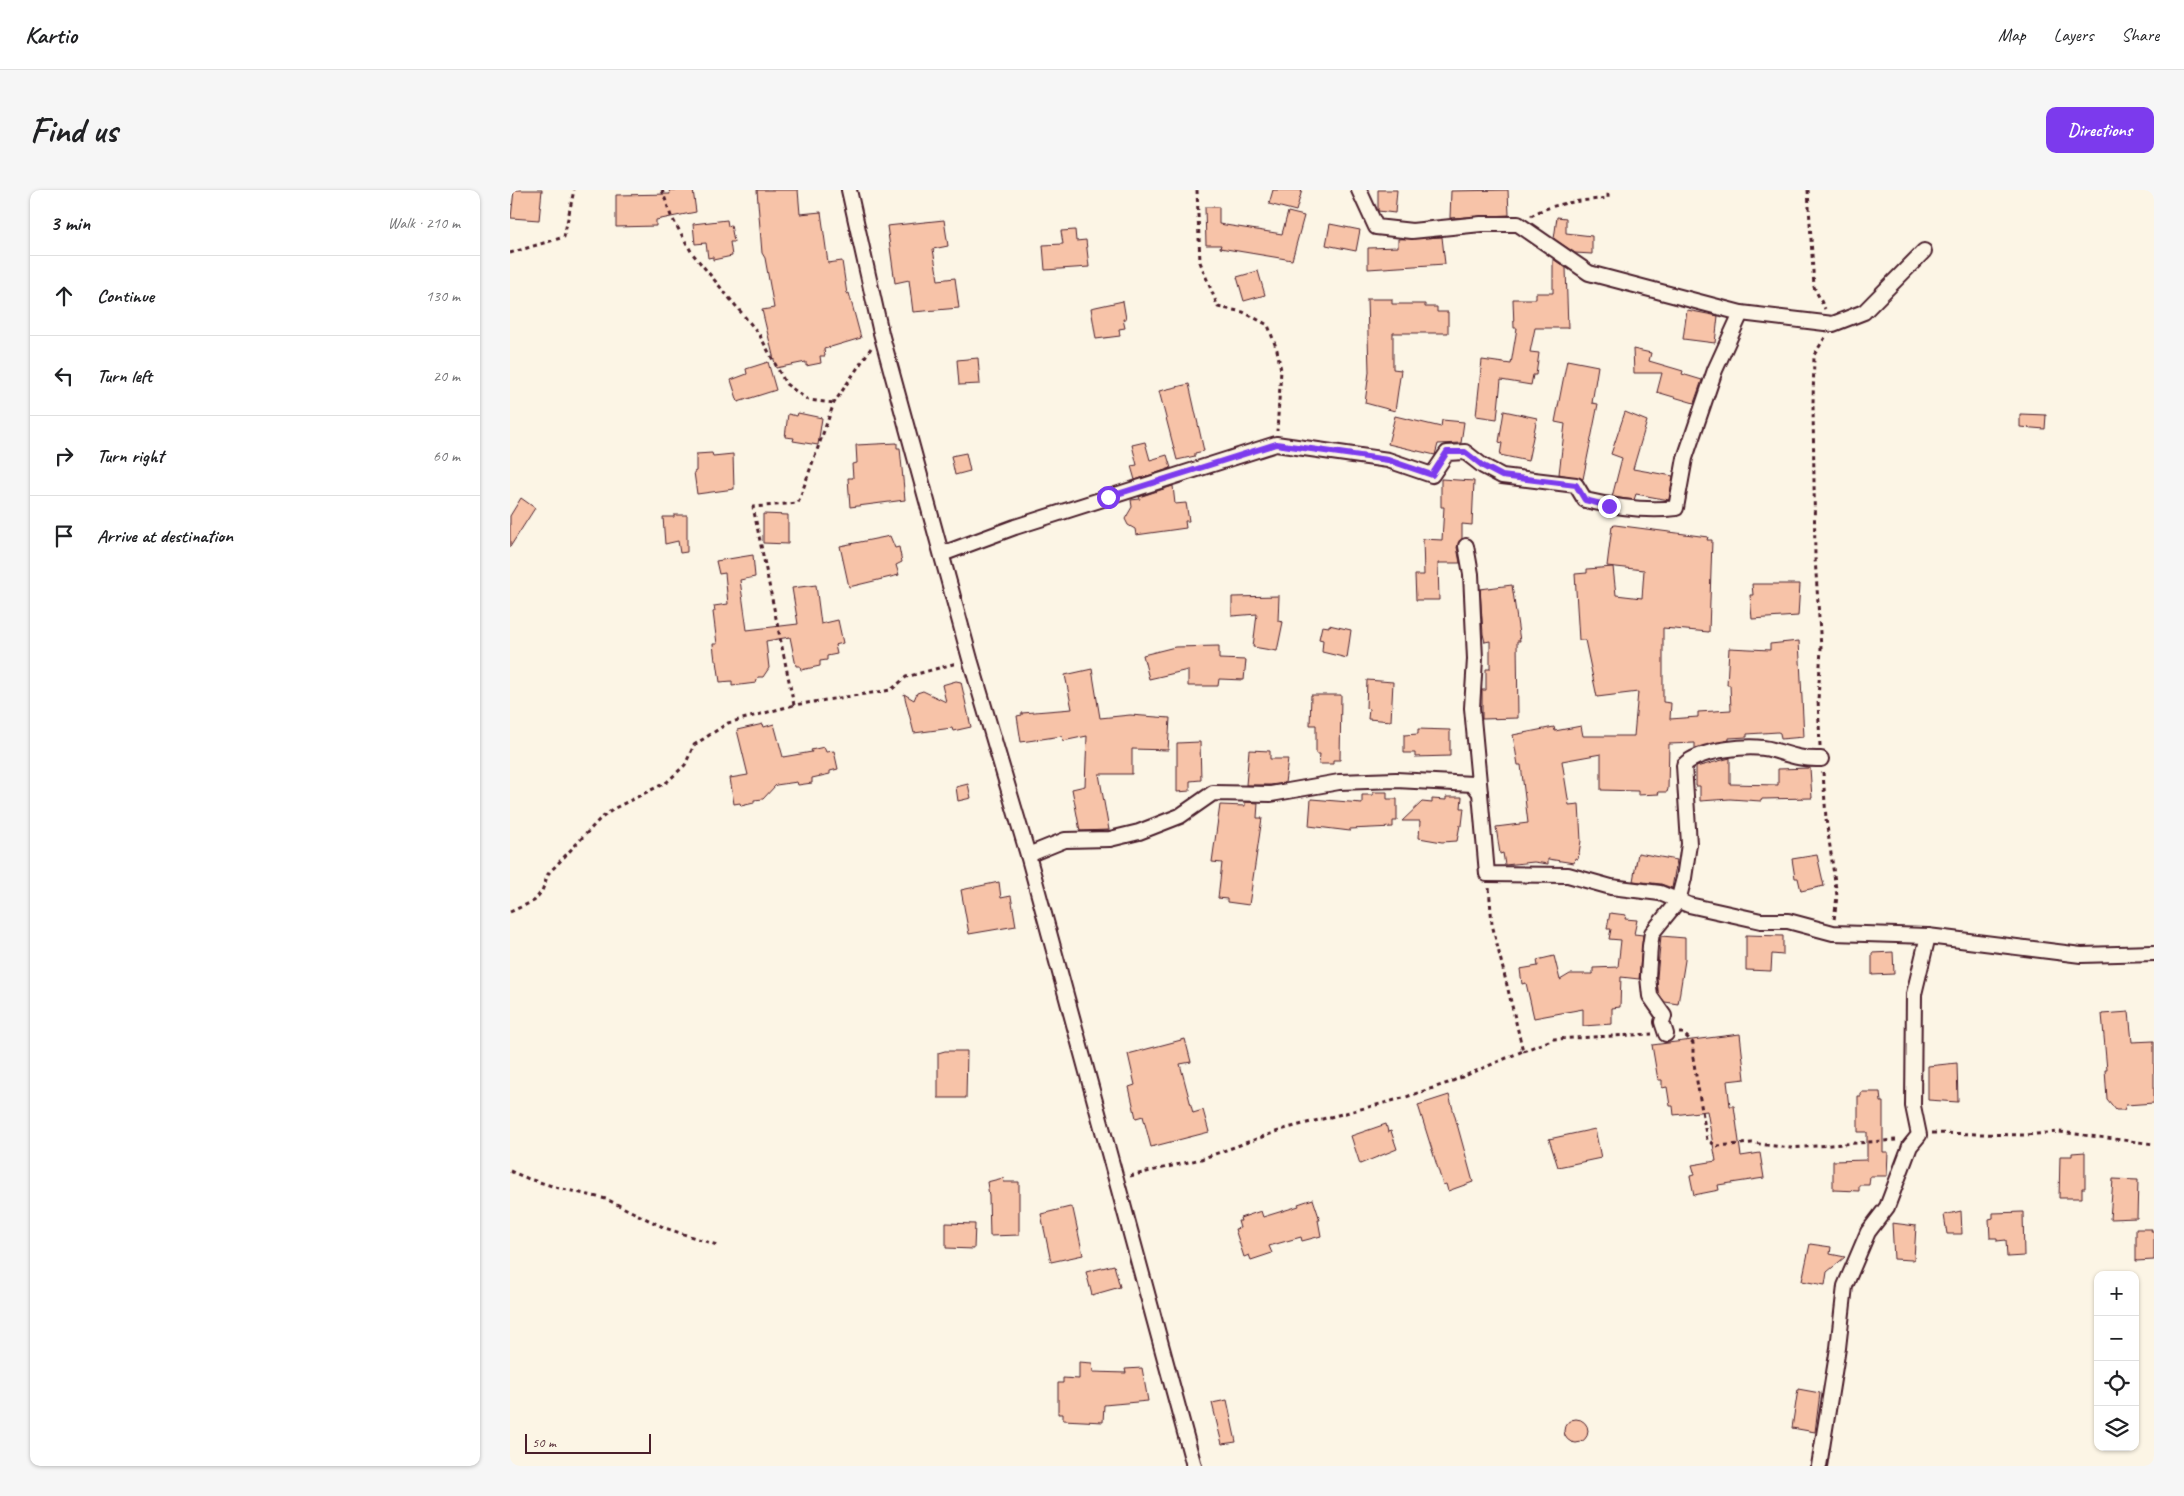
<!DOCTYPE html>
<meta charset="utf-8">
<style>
:root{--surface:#fff;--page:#f6f6f6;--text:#202124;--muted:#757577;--line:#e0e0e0;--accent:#7c3aed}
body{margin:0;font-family:Caveat,sans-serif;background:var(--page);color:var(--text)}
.controls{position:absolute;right:15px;bottom:15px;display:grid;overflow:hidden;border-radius:10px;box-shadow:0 1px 4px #0004}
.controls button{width:45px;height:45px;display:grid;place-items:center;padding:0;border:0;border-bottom:1px solid var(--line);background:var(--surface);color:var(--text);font:25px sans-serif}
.scale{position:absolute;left:15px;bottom:12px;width:126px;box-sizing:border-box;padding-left:5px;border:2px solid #4a1f2b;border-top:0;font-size:14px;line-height:18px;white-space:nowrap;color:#4a1f2b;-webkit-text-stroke:4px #fcf5e5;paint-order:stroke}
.stop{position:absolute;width:15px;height:15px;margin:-11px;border:4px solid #7c3aed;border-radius:50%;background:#fff}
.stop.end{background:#7c3aed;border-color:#fff;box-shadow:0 1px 5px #0008}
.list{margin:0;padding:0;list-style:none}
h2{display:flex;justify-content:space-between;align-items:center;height:65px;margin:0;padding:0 20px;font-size:21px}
h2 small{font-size:16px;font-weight:400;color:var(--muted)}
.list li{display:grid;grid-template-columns:32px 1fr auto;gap:15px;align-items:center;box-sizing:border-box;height:80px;padding:0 20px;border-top:1px solid var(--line)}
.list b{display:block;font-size:19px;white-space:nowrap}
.list em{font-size:16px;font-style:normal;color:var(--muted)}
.icon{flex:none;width:28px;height:28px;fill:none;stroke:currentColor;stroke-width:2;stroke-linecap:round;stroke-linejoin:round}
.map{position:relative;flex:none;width:1644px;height:1276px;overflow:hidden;border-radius:10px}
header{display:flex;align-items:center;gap:30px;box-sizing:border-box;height:70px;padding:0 25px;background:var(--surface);border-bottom:1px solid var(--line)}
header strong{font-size:24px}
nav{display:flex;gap:28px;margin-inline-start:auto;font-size:18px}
.intro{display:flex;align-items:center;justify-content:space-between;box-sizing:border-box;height:120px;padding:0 30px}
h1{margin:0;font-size:35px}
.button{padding:12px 22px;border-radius:10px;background:var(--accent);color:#fff;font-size:18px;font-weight:700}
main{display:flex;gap:30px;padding:0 30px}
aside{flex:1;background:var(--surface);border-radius:10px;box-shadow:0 1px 4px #0004}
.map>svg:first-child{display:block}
</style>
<header>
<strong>Kartio</strong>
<nav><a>Map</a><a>Layers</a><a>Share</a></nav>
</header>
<div class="intro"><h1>Find us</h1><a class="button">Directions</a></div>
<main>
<aside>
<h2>3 min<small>Walk · 210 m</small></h2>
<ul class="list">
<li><svg class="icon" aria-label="ahead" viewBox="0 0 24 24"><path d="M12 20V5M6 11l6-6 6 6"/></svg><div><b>Continue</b></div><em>130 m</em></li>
<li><svg class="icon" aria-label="left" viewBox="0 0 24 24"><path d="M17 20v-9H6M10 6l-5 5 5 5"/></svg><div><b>Turn left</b></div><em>20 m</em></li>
<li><svg class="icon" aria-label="right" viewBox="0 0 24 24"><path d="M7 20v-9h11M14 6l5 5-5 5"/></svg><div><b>Turn right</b></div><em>60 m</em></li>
<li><svg class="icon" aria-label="arrive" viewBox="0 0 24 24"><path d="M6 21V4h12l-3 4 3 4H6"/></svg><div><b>Arrive at destination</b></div></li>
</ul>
</aside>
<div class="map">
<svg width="1644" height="1276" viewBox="0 0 1644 1276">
<rect width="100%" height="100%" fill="#fcf5e5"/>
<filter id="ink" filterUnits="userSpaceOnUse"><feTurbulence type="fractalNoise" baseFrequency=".02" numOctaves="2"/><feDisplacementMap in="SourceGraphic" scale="10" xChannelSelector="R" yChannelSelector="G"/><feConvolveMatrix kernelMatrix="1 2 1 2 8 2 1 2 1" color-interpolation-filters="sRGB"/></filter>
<g filter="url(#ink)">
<g fill="#f7c3a8" stroke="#4a1f2b">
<path d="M 4,0 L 32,0 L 29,30 L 1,28 Z"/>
<path d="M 159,0 L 183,0 L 186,22 L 146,30 L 146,36 L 106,37 L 106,5 L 160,4 Z"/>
<path d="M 247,0 L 288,0 L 290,24 L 311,22 L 318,73 L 332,71 L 337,104 L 339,103 L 351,148 L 314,159 L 315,166 L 310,166 L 311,173 L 296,176 L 296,172 L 266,178 L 252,120 L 264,118 L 255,68 L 252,63 Z"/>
<path d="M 763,0 L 792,0 L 786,21 L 759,14 Z"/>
<path d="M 868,0 L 887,0 L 885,23 L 868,21 Z"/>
<path d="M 998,0 L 999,25 L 940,28 L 941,1 Z"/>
<path d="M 695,17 L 709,17 L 709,34 L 772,44 L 778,22 L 794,26 L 782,70 L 710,58 L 711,55 L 696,55 Z"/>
<path d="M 1047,27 L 1056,28 L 1056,43 L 1082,46 L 1082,64 L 1065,63 L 1044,49 Z"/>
<path d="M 217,30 L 218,36 L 221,35 L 224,52 L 220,52 L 222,66 L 203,70 L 203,67 L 198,68 L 196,53 L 185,54 L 183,34 Z"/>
<path d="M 434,30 L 438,56 L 423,59 L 428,90 L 445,88 L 449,118 L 403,122 L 399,90 L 385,93 L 377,36 Z"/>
<path d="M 820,34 L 850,40 L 846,61 L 816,55 Z"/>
<path d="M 565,40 L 566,51 L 576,50 L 579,77 L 535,80 L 533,55 L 553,54 L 551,41 Z"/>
<path d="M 932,47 L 935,74 L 858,79 L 858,58 L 888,57 L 888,49 Z"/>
<path d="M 1043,69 L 1056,78 L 1058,138 L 1025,138 L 1020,162 L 1029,163 L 1026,185 L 1023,185 L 1021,195 L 991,190 L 987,229 L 966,226 L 972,170 L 1001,174 L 1007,138 L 1004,138 L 1003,109 L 1026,109 L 1026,103 L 1043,103 Z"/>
<path d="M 748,81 L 755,105 L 734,111 L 727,87 Z"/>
<path d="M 857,109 L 882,109 L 882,114 L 915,114 L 915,117 L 927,117 L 927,122 L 938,122 L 938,143 L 883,143 L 883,179 L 891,180 L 885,221 L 855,213 L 859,182 Z"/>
<path d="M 613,111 L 616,129 L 613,129 L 615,138 L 609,139 L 610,146 L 586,149 L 581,118 Z"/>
<path d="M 1177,120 L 1208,126 L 1205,153 L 1173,149 Z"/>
<path d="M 1123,159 L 1141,163 L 1139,171 L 1173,181 L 1172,184 L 1192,190 L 1184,213 L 1147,202 L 1152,183 L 1124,183 Z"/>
<path d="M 468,168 L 470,194 L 449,195 L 447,170 Z"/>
<path d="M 1057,170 L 1088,176 L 1082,213 L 1088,214 L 1073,289 L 1049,284 L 1055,234 L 1045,232 Z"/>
<path d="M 258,172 L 266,200 L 228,212 L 221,190 L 237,184 L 236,179 Z"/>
<path d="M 679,194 L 694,261 L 685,263 L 685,266 L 667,270 L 649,201 Z"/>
<path d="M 994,221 L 1027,228 L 1018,271 L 990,265 L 992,253 L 989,252 Z"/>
<path d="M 1115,222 L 1137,231 L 1123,279 L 1163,286 L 1159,310 L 1126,304 L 1124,310 L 1102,307 L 1112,268 L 1101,264 Z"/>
<path d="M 288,223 L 312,228 L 308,255 L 283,251 L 284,248 L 275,247 L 278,224 L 287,226 Z"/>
<path d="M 1510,224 L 1536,225 L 1535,239 L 1510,237 Z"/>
<path d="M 885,226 L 931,237 L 932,230 L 954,232 L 951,253 L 928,254 L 925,265 L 878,254 Z"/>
<path d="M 635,252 L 640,270 L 657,265 L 661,278 L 625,290 L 621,276 L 627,275 L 622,255 Z"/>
<path d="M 387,253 L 387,258 L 390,258 L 395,310 L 340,317 L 338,288 L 343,288 L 342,274 L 347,273 L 346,255 Z"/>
<path d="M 202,263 L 203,266 L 223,264 L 224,299 L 187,304 L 184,282 L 186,281 L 186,264 Z"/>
<path d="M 456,263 L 460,281 L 445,285 L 441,266 Z"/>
<path d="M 931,289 L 964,291 L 962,335 L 952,334 L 952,349 L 947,357 L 950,373 L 928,373 L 929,410 L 906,410 L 905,385 L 914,385 L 913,349 L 932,350 L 934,317 L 931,317 Z"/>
<path d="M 663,296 L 665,314 L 676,313 L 679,331 L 675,331 L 676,338 L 626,345 L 625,339 L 618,335 L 615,329 L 622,317 L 621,310 L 630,309 L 629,307 Z"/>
<path d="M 11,308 L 25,318 L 0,357 L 0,326 Z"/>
<path d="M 253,324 L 278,325 L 278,354 L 253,353 Z"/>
<path d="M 164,325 L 177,325 L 177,362 L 170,363 L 168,351 L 155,354 L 153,327 L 164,327 Z"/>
<path d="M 1105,335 L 1198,347 L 1197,350 L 1202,350 L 1199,442 L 1153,438 L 1153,512 L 1161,513 L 1160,529 L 1188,527 L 1188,522 L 1221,520 L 1220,495 L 1217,495 L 1219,458 L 1260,460 L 1260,454 L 1289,451 L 1294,547 L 1271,549 L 1270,543 L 1268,542 L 1237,544 L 1237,547 L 1219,548 L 1219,550 L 1185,559 L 1185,553 L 1159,554 L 1158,599 L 1157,602 L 1148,602 L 1149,604 L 1128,605 L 1128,601 L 1091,600 L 1091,564 L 1052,571 L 1059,615 L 1069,614 L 1071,651 L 1068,669 L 1065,668 L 1064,673 L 1038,669 L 1038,674 L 1024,672 L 995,675 L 993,663 L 990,664 L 986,637 L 1018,633 L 1011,575 L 1008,575 L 1003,545 L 1044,537 L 1045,541 L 1071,536 L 1073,546 L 1124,546 L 1128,502 L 1087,507 L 1075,450 L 1069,450 L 1065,384 L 1077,383 L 1077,379 L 1103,377 L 1106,405 L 1132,408 L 1134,380 L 1097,376 L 1102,336 Z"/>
<path d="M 380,346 L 385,358 L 389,357 L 392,372 L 386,375 L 389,385 L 339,397 L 330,356 Z"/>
<path d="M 243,365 L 245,387 L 230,390 L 237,440 L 288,434 L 282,398 L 306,395 L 311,434 L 328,430 L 333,453 L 325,455 L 327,464 L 317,466 L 317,470 L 310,471 L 310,476 L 291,480 L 290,476 L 286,476 L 280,447 L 256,451 L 259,478 L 253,487 L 248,487 L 246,493 L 222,496 L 222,491 L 210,492 L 207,471 L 205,471 L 203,454 L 207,454 L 203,422 L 205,421 L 204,416 L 218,414 L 215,383 L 209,384 L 206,371 Z"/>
<path d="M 1242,394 L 1290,394 L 1288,426 L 1242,429 L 1240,405 L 1243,405 Z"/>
<path d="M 1002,395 L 1010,451 L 1007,451 L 1008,528 L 972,529 L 972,500 L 976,500 L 976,479 L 980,479 L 980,451 L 975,452 L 973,444 L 970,399 Z"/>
<path d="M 769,406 L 768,431 L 773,432 L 767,461 L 743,457 L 747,424 L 722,426 L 722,407 Z"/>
<path d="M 819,435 L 841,440 L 837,468 L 812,462 L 813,450 L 809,449 L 812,436 L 819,437 Z"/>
<path d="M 709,456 L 709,469 L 736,470 L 734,490 L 709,489 L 708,496 L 678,496 L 678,480 L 639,489 L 633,465 L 665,457 Z"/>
<path d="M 582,479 L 590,528 L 620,525 L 660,528 L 658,560 L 622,559 L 622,584 L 589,584 L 599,640 L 570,641 L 562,599 L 575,596 L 577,546 L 553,551 L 552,546 L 511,552 L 507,526 L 512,525 L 512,523 L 562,519 L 555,485 Z"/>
<path d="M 857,490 L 883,492 L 881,531 L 858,529 L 859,519 L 856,518 Z"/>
<path d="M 446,491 L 451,492 L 461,537 L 443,541 L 442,538 L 404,543 L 394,504 L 404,510 L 407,503 L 413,501 L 436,512 L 432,495 Z"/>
<path d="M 801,505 L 831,505 L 830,570 L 823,570 L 823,574 L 809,574 L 810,564 L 806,564 L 806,535 L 800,535 Z"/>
<path d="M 253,534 L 254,537 L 264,534 L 273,567 L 302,562 L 301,560 L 314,557 L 316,562 L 324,561 L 328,579 L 320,581 L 320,584 L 302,588 L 302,593 L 288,595 L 287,592 L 266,595 L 253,609 L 244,610 L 244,613 L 231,616 L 230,613 L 224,614 L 220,588 L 238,585 L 227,540 Z"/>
<path d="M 908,539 L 940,540 L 940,566 L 905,567 L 905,563 L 894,563 L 894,545 L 908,544 Z"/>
<path d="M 690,552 L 691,590 L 680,591 L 680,601 L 667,602 L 667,553 Z"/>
<path d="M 739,560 L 760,561 L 760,569 L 778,569 L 775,593 L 760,595 L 736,595 Z"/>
<path d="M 1220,568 L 1220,594 L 1268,595 L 1268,579 L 1300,578 L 1302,608 L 1252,609 L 1251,611 L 1220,609 L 1190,611 L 1190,596 L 1186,596 L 1186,577 Z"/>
<path d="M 458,594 L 461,608 L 448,611 L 446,597 Z"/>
<path d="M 863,602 L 877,602 L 877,609 L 887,609 L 887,631 L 883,631 L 883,637 L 840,639 L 840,641 L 799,636 L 801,609 L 852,613 L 852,605 L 863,605 Z"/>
<path d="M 936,607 L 952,607 L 951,618 L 954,618 L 952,635 L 950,635 L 947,651 L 932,652 L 909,648 L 910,631 L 892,631 L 912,612 L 922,613 L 922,609 L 936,610 Z"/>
<path d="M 735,612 L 748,613 L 747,628 L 752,628 L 739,715 L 717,712 L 717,709 L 708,708 L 712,673 L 702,672 L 710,615 L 735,616 Z"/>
<path d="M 1128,663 L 1167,670 L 1162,698 L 1151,694 L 1123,691 Z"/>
<path d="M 1307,665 L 1314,696 L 1291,701 L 1288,688 L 1285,688 L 1282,669 Z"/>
<path d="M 489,692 L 491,708 L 501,706 L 506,736 L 459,744 L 451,700 Z"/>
<path d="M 1100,723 L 1116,725 L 1115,729 L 1127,730 L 1124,744 L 1133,745 L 1129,789 L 1111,787 L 1110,817 L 1102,818 L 1102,834 L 1073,836 L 1073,819 L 1024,828 L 1016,793 L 1012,794 L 1010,779 L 1028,776 L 1027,770 L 1044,766 L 1050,790 L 1060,784 L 1083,784 L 1083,778 L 1108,777 L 1111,750 L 1099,749 L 1101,739 L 1097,739 Z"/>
<path d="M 1236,745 L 1273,746 L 1273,765 L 1262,764 L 1261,781 L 1236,780 Z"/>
<path d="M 1151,746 L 1175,748 L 1175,770 L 1168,814 L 1155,812 L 1148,803 L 1147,787 Z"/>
<path d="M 1383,762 L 1384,784 L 1362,785 L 1362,763 Z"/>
<path d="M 1619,822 L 1622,852 L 1644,851 L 1644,913 L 1616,915 L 1614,920 L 1606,920 L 1597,909 L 1595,880 L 1597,880 L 1592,824 Z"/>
<path d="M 1230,844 L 1235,889 L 1217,891 L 1220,916 L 1224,916 L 1231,966 L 1250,963 L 1254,988 L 1208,995 L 1209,1000 L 1184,1005 L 1180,986 L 1185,985 L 1182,975 L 1206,971 L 1197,921 L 1164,925 L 1163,916 L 1160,916 L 1157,897 L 1152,898 L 1152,890 L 1148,890 L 1142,855 Z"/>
<path d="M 675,849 L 681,872 L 670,874 L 683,923 L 693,920 L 699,942 L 641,957 L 633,926 L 626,928 L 619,897 L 625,895 L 618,864 Z"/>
<path d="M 435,861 L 457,861 L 456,908 L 428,908 L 428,863 Z"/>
<path d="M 1447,873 L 1448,912 L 1418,910 L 1418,876 Z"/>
<path d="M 1351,902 L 1370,902 L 1371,912 L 1373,912 L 1373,962 L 1378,962 L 1377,986 L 1360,986 L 1359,995 L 1349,995 L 1349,1001 L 1323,1000 L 1323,971 L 1357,970 L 1357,942 L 1348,942 L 1348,906 L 1351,906 Z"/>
<path d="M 939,905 L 963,992 L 938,1001 L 936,994 L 933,995 L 908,915 Z"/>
<path d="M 876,934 L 878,942 L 881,941 L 887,959 L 850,974 L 841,946 Z"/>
<path d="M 1085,939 L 1091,968 L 1048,977 L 1039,949 Z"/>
<path d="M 1575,962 L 1575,998 L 1572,998 L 1572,1008 L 1549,1008 L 1550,966 L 1562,966 L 1562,963 Z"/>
<path d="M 493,988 L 494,992 L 509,992 L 509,1045 L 480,1046 L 479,1006 L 477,992 Z"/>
<path d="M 1603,989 L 1628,990 L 1627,1028 L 1600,1029 Z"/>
<path d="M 803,1009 L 810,1030 L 808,1030 L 811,1046 L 792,1051 L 791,1047 L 759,1056 L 762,1063 L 741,1070 L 739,1065 L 734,1067 L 725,1039 L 730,1038 L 728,1031 L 731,1031 L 730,1028 L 751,1021 L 753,1027 L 789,1016 L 788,1014 Z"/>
<path d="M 560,1017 L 563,1019 L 573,1065 L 541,1072 L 531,1024 Z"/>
<path d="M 1451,1021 L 1452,1044 L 1437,1044 L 1434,1025 Z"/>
<path d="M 1513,1022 L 1514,1066 L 1497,1067 L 1496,1050 L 1487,1051 L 1487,1048 L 1480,1048 L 1479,1029 L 1483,1028 L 1483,1023 Z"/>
<path d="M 436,1033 L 465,1034 L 464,1059 L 436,1058 Z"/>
<path d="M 1382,1033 L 1406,1036 L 1404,1069 L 1402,1070 L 1384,1069 Z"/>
<path d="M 1626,1039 L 1642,1039 L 1641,1041 L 1644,1041 L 1644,1070 L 1626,1071 Z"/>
<path d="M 1300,1054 L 1321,1057 L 1320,1064 L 1335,1067 L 1317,1082 L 1315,1095 L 1292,1091 Z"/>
<path d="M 604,1075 L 610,1097 L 582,1105 L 576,1082 Z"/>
<path d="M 569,1172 L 582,1173 L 583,1182 L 616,1183 L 615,1179 L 632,1178 L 638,1211 L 594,1215 L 593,1232 L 553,1230 L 553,1224 L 548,1224 L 548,1193 L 553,1193 L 553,1188 L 569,1189 Z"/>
<path d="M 1288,1199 L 1310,1203 L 1305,1242 L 1282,1238 Z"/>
<path d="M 717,1210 L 726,1252 L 712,1254 L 702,1213 Z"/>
<circle cx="1066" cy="1241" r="12"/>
</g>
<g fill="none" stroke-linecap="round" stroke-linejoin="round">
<defs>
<g id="minor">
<path d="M 339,0 L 371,143 L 460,469 L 518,665 L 684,1276"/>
<path d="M 849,0 L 866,37 L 902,41 L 971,34 L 1008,34 L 1079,83 L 1231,123 L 1323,134 L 1354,122 L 1414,61"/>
<path d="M 956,356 L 961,384 L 965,469 L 962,518 L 970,603"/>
<path d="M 432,364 L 505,337 L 766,254 L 878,270 L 922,285 L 937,263 L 955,262 L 973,276 L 992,286 L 1066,295 L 1075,310 C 1105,317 1136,322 1166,318 L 1175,268 L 1205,180 L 1231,123"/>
<path d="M 518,665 L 555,650 L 600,649 L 629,642 L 670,626 L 703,603 L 761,604 L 829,592 L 886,590 L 963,594 L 970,603 L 977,684 L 1058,685 L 1101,697 L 1150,703 L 1179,715 L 1251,731 L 1278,731 L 1323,743 L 1418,746 L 1571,765 L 1644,763"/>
<path d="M 1156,844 L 1152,832 L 1154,826 L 1140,806 L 1138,787 L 1140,756 L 1142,743 L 1168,711 L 1174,688 L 1179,654 L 1174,575 C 1191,559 1241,554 1263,560 C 1280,565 1293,570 1311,569"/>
<path d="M 1309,1276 L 1328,1158 L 1335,1096 L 1358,1042 L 1377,1017 L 1400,956 L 1409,945 L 1403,916 L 1404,804 L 1418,746"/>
</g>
</defs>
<use href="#minor" stroke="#4a1f2b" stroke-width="18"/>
<g stroke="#4a1f2b" stroke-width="3" stroke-dasharray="4 4" stroke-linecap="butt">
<path d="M 152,0 L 161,26 L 182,63 L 249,144 L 276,194 L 298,210 L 324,213"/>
<path d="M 687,0 L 690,72 L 708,117 L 733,122 L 758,135 L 767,160 L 771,180 L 767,241"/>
<path d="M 1298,0 L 1304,97 L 1315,119"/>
<path d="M 1021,26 C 1043,12 1073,11 1098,8 L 1098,0"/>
<path d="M 0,63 L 54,47 L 64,0"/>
<path d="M 361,158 L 324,213 L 288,313 L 243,317 L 284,515 L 381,500 L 396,487 L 447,473"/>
<path d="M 1310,556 L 1308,510 L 1311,458 L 1305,368 L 1303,215 L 1304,165 L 1316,146"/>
<path d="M 1313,582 L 1316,629 L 1327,706 L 1324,730"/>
<path d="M 0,722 L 24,711 L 32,701 L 38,684 L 89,630 L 105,618 L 157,592 L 175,575 L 184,555 L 218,533 L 284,515"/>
<path d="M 1169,843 L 1173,843 L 1183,853 L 1183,868 L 1197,950 L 1207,956 L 1242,953 L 1281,958 L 1386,950"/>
<path d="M 1013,861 L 1044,849 L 1142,844"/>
<path d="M 1422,943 L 1515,945 L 1549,942 L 1644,954"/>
<path d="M 0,981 L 19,989 L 49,998 L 96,1009 L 155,1038 L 207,1055"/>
<path d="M 620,986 L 691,969 L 774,939 L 893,908 L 938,893 L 1013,861 L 982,734 L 979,697"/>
</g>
<use href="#minor" stroke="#fcf5e5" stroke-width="14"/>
</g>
</g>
<g fill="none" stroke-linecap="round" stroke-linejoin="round" filter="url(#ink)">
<path stroke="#7c3aed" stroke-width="6" d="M 598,307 L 766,254 L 878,270 L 922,285 L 937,262 L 955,262 L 973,276 L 992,286 L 1066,295 L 1075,310 L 1099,316"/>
</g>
</svg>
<div class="controls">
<button>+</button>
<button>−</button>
<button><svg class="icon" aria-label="locate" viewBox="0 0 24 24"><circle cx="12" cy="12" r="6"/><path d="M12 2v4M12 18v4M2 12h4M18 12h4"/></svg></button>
<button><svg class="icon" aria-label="layers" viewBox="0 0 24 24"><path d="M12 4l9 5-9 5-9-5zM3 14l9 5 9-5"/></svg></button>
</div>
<div class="scale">50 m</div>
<div class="stop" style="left:598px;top:307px"></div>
<div class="stop end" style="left:1099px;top:316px"></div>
</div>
</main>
